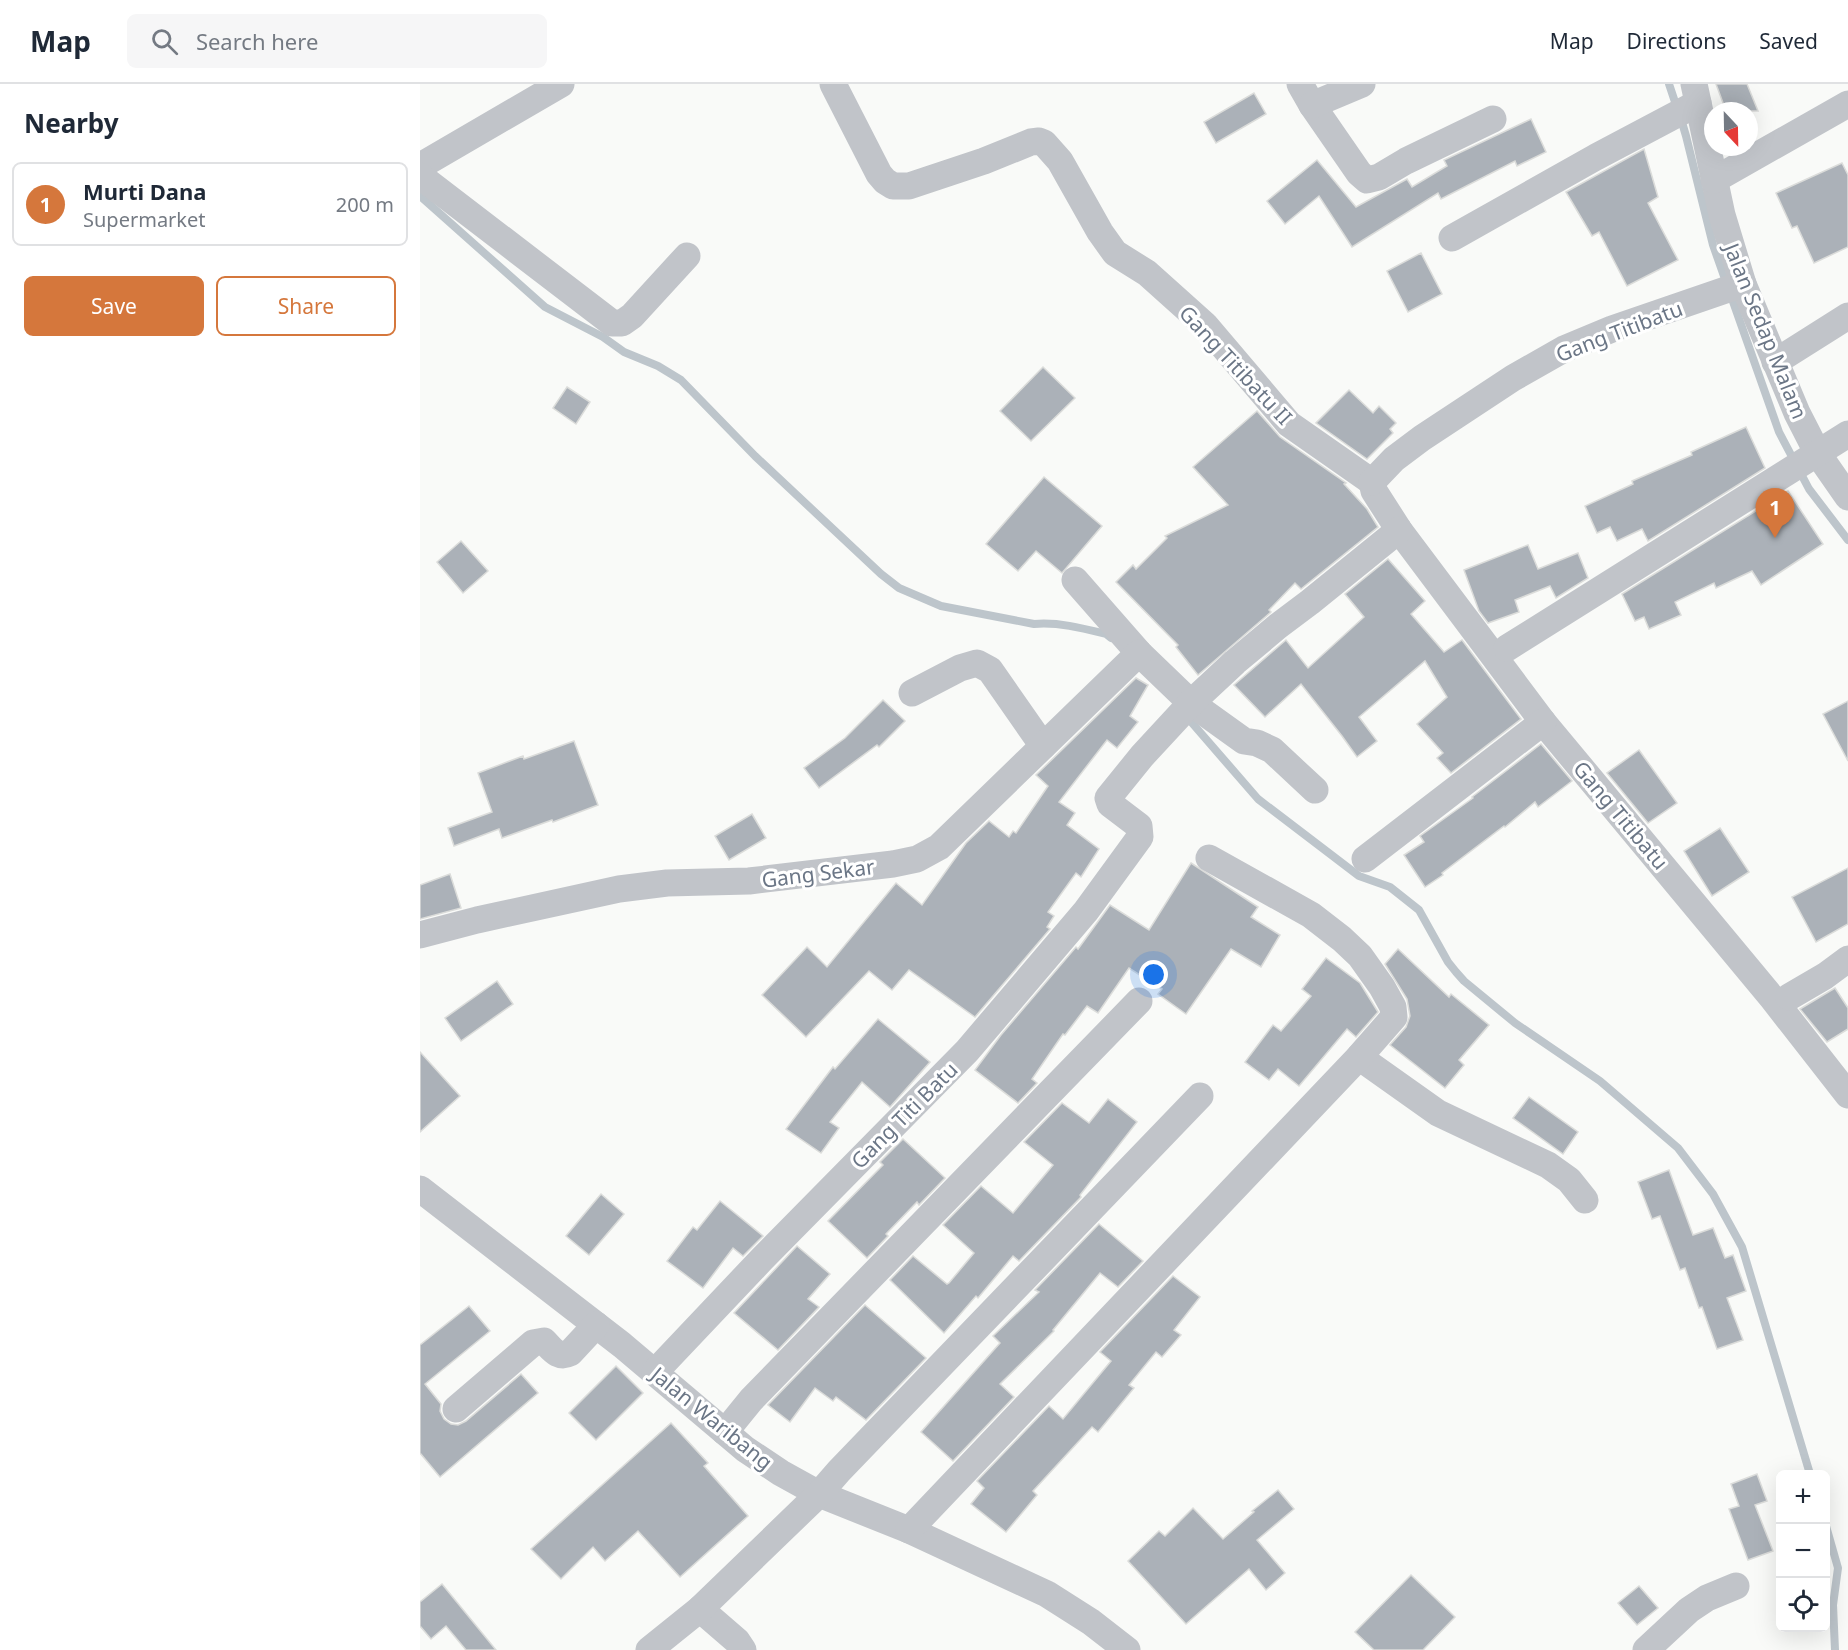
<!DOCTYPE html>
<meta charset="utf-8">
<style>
:root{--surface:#fff;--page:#f6f6f7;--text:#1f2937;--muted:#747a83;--line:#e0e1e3;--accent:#d5773c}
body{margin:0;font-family:"Noto Sans",sans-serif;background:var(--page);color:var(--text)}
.controls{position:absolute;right:18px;bottom:18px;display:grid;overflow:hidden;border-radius:9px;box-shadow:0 6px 24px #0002}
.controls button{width:54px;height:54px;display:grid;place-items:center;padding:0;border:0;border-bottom:2px solid var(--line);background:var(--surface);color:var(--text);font:30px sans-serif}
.compass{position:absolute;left:1284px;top:18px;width:54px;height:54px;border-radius:50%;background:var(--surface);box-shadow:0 6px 24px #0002;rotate:158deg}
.you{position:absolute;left:734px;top:891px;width:21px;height:21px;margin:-15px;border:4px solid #fff;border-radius:50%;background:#1a73e8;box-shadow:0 0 0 9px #1a73e833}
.badge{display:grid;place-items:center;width:39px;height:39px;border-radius:50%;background:var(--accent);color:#fff;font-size:20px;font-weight:700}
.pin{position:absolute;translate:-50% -50px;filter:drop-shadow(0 2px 3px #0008)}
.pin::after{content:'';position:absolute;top:32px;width:21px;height:18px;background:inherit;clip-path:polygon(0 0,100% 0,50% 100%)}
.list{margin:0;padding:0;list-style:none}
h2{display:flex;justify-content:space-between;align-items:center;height:78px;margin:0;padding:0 24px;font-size:26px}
h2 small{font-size:20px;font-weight:400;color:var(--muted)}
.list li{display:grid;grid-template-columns:39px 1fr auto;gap:18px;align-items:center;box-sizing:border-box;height:84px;margin:0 12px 12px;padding:0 12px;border:2px solid var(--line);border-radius:9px}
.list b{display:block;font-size:22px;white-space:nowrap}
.list p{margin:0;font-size:20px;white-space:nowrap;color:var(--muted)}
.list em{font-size:20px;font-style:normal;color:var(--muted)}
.actions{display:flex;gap:12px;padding:18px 24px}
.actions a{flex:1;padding:14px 0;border:2px solid var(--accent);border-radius:9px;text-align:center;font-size:21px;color:var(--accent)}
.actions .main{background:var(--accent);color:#fff}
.icon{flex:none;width:33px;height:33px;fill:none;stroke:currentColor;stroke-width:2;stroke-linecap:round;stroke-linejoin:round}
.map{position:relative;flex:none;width:1428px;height:1566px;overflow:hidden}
header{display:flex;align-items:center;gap:36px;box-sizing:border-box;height:84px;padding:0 30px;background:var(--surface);border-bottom:2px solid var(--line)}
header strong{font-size:28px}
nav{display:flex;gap:33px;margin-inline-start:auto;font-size:21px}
.search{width:420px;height:54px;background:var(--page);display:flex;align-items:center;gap:15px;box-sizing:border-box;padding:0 21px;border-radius:9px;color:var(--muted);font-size:22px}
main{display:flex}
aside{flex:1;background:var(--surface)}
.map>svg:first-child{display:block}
</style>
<header>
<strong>Map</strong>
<div class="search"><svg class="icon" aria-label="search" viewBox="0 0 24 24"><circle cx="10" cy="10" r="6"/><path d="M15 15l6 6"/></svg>Search here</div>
<nav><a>Map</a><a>Directions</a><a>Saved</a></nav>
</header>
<main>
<aside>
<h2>Nearby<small></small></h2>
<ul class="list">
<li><span class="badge">1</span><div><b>Murti Dana</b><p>Supermarket</p></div><em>200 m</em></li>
</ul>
<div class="actions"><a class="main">Save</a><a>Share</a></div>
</aside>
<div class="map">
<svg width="1428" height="1566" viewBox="0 0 1428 1566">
<rect width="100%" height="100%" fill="#f9faf8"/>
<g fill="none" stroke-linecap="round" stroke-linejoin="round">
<g stroke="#bdc5cb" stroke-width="8">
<path d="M 1249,0 L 1257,24"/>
<path d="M 1261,35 L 1266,52 L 1293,161 L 1359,348 L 1389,405 L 1428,456"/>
<path d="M 0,112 L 125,223 L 183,253 L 204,268 L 238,282 L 261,296 L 335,372 L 461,490 L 479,504 L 521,522 L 614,540 C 639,538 662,544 686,550 L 691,554"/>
<path d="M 766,632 L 838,715 L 939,792 L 970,803 L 999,826 L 1028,878 L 1036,888 L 1044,897 L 1095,939 L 1180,997 L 1258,1064 L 1293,1110 L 1322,1163 L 1390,1390"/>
<path d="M 1406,1442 L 1418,1484 L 1413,1521 L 1415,1566"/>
</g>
</g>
<g fill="#abb1b8" stroke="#dbdcda" stroke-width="1.5">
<path d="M 1296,0 L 1327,0 L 1338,27 L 1306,27 Z"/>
<path d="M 834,9 L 846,30 L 796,59 L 784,38 Z"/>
<path d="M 1111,35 L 1126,68 L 1097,82 L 1095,77 L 1021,115 L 1018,109 L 932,163 L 899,112 L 865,140 L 847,117 L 897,76 L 936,123 L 987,95 L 992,103 L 1027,82 L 1024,76 Z"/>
<path d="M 1224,65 L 1238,113 L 1228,119 L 1258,176 L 1207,202 L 1179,148 L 1172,152 L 1146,108 Z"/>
<path d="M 1422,79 L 1428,91 L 1428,163 L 1394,179 L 1377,142 L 1372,144 L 1356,109 Z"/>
<path d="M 1001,169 L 1022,210 L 988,228 L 967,187 Z"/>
<path d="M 623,283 L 655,314 L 611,357 L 580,327 Z"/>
<path d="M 147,303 L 170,318 L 156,340 L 133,324 Z"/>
<path d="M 929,306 L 953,329 L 959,322 L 976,339 L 970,345 L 973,349 L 947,375 L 896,339 Z"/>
<path d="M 837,327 L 860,353 L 926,399 L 924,400 L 947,425 L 958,443 L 881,505 L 875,499 L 849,526 L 851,528 L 778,591 L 756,563 L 758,561 L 696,498 L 713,481 L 716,485 L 747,454 L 745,452 L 808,421 L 773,383 Z"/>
<path d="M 1326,343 L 1345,384 L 1228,457 L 1222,445 L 1197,457 L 1190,443 L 1177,449 L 1165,422 L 1213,400 L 1212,397 L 1272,371 L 1271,368 Z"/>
<path d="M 624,393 L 682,442 L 642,489 L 616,467 L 598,487 L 566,460 Z"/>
<path d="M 1368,407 L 1403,460 L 1341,501 L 1332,487 L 1296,504 L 1294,499 L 1255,518 L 1261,531 L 1229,545 L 1224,533 L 1215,537 L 1202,510 Z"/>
<path d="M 41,457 L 68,487 L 43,509 L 17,478 Z"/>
<path d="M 1108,461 L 1118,485 L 1158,469 L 1168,494 L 1136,514 L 1130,502 L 1095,516 L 1099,528 L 1068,539 L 1059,527 L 1044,486 Z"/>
<path d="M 968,475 L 1005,517 L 991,530 L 1024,568 L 1042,556 L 1101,635 L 1031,689 L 1017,674 L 1023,669 L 997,640 L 1027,613 L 1005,577 L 939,633 L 957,657 L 937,673 L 922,652 L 881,600 L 845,633 L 814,601 L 866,556 L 888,584 L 944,533 L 925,510 Z"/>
<path d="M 716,594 L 728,601 L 710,632 L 718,638 L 697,664 L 687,656 L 639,718 L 655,729 L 647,741 L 679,765 L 661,793 L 656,789 L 628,828 L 634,832 L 627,843 L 630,845 L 555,933 L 489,886 L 472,906 L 449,887 L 386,953 L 342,911 L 387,863 L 407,883 L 476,799 L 502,821 L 546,759 L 569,737 L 589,753 L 593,747 L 596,749 L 628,702 L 616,691 Z"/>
<path d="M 463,616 L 485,637 L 459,663 L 457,661 L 399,704 L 384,684 L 425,654 Z"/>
<path d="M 1428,617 L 1428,677 L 1403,630 Z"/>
<path d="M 154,657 L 178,721 L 133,738 L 132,736 L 82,754 L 79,745 L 34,762 L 28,744 L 72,728 L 58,689 L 103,672 L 104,675 Z"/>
<path d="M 1121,660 L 1152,697 L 1118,723 L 1115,718 L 1085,743 L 1084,742 L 1022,789 L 1023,791 L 1005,803 L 984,771 L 1004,758 L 1000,752 L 1053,714 L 1052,713 Z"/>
<path d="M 1219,666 L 1257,719 L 1228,739 L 1187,689 Z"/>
<path d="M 332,730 L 346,754 L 309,776 L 295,752 Z"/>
<path d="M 1300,744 L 1329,788 L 1292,812 L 1264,767 Z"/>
<path d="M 771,779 L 838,823 L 831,833 L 860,851 L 841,883 L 811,865 L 766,930 L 738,910 L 742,905 L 709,884 L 678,929 L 667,922 L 645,951 L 643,950 L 612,995 L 617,999 L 598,1019 L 555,986 L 581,951 L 656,863 L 658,865 L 690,821 L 729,846 Z"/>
<path d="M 1428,784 L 1428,840 L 1396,858 L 1372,813 Z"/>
<path d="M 30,790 L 41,824 L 0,835 L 0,801 Z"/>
<path d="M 978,865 L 1029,913 L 1031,910 L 1069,941 L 1039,976 L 1044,981 L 1025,1004 L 970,961 L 986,943 L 990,932 L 987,915 L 965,880 Z"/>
<path d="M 906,874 L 940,899 L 958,928 L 936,953 L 927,945 L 879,1002 L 858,985 L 849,996 L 825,978 L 853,941 L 861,947 L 891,912 L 882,905 Z"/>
<path d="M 77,897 L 93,920 L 41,957 L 25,934 Z"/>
<path d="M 1415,904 L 1428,924 L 1428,945 L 1407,958 L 1380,925 Z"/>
<path d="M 458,935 L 510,978 L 470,1023 L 442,998 L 410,1038 L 419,1044 L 401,1069 L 366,1045 L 413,983 L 415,985 Z"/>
<path d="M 0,968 L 40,1012 L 0,1048 Z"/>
<path d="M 1109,1013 L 1158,1048 L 1143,1070 L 1093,1034 Z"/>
<path d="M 688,1015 L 717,1038 L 660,1111 L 661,1113 L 599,1177 L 593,1172 L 558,1214 L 556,1212 L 524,1249 L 470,1196 L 493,1172 L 527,1200 L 529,1199 L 554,1169 L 523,1141 L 561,1102 L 593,1129 L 633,1081 L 604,1058 L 642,1019 L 669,1039 Z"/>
<path d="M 483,1055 L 525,1094 L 499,1121 L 497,1118 L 466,1150 L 468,1152 L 447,1174 L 408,1137 L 463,1081 L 460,1078 Z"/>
<path d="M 1249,1086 L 1273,1151 L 1293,1144 L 1305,1174 L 1313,1171 L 1326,1207 L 1307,1214 L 1323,1256 L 1297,1265 L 1282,1223 L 1279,1224 L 1265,1184 L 1260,1186 L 1240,1132 L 1232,1135 L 1218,1098 Z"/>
<path d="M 181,1110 L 204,1130 L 169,1171 L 146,1152 Z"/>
<path d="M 300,1117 L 343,1152 L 323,1172 L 313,1164 L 283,1204 L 247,1177 L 273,1143 L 277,1146 Z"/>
<path d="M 679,1140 L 723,1177 L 698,1203 L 680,1189 L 633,1246 L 634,1247 L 580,1300 L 594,1313 L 533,1377 L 501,1348 L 580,1259 L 573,1252 L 619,1208 L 615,1206 Z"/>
<path d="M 377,1162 L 410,1190 L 388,1215 L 399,1223 L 358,1266 L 314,1229 Z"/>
<path d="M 753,1192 L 780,1213 L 754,1246 L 761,1251 L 742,1273 L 736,1268 L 709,1301 L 714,1304 L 678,1348 L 672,1343 L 613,1407 L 617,1411 L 586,1448 L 551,1420 L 564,1404 L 557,1397 L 629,1322 L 643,1335 L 691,1277 L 680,1268 Z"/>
<path d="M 445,1221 L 506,1274 L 446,1336 L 416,1313 L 413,1317 L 395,1304 L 370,1338 L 348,1321 Z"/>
<path d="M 49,1222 L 70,1247 L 5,1300 L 21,1320 L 20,1327 L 24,1335 L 31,1340 L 38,1341 L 46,1337 L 101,1290 L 118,1309 L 20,1393 L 0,1369 L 0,1261 Z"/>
<path d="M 196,1282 L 223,1309 L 176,1356 L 149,1329 Z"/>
<path d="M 251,1339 L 288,1379 L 284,1382 L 328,1432 L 260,1493 L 218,1447 L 185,1477 L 173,1463 L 141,1495 L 111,1465 Z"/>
<path d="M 1337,1390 L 1347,1417 L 1335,1421 L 1353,1467 L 1328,1476 L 1309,1425 L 1319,1422 L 1311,1400 Z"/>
<path d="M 858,1406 L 874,1425 L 837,1456 L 865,1489 L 846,1506 L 829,1485 L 766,1540 L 708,1477 L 739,1447 L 745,1452 L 773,1424 L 803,1455 L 834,1428 L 832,1427 Z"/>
<path d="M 991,1491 L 1035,1533 L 1003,1566 L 954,1566 L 935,1548 Z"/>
<path d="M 22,1500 L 76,1566 L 46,1566 L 26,1542 L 11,1555 L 0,1542 L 0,1518 Z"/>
<path d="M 1219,1502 L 1238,1524 L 1217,1541 L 1198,1519 Z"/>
</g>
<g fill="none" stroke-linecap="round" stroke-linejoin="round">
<g stroke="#c1c4c9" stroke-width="27">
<path d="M 413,0 L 459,90 L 465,97 L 473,102 L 489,102 L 564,77 L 611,58 L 619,57 L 624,59 L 640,77 L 680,148 L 695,169 L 727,189 L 785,241 L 869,340 L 952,398"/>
<path d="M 880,0 L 892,21 L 939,89 L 947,96 L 959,93 L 986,77 L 1073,35"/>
<path d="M 1274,0 L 1302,131 L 1323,200 L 1377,329 L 1398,370 L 1428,413"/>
<path d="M 892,21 L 942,0"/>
<path d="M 0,82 L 141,0"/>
<path d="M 0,92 L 192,239 L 202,239 L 212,232 L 267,172"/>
<path d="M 1294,96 L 1428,20"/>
<path d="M 1032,154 L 1176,73 L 1278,19"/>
<path d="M 1355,278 L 1428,232"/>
<path d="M 952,398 L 954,407 L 979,446 L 1123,638 L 1353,915 L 1428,1011"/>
<path d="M 952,398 L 974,375 L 1002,354 L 1093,294 L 1144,265 L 1192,245 L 1323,200"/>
<path d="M 655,496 L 719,569 L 771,619 L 824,657 L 837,659 L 852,666 L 895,706"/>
<path d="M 1087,564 L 1428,350"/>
<path d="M 492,609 L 540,584 L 557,579 L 570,586 L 623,662"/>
<path d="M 945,775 L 1123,638"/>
<path d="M 0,851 L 57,836 L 199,805 L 247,799 L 329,797 L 473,780 L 497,775 L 519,763 L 719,569"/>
<path d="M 1369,913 L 1405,892 L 1428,875"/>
<path d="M 939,973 L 1018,1029 L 1128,1081 L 1149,1096 L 1165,1116"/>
<path d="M 0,1105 L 202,1261 L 325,1365 L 361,1389 L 399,1410 L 489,1446 L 627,1510 L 671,1538 L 707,1566"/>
<path d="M 235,1288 L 342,1175 L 547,967 L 666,827 L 720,753 L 719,742 L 690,720 L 688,714 L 722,672 L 771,619 L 815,578 L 858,542 L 890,518 L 979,446"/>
<path d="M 36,1325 L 113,1259 L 124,1257 C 132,1265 138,1275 150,1269 L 176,1241"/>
<path d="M 305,1348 L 331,1316 L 719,917"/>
<path d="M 489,1446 L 939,973 L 974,933 L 973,923 L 962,903 L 940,872 L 922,855 L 891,831 L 789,774"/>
<path d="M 280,1525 L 317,1557 L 323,1566"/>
<path d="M 229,1566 L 280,1525 L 399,1410 L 419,1387 L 780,1012"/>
<path d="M 1226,1566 L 1269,1526 L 1287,1514 L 1316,1502"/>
</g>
</g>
<g text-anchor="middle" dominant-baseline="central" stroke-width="6" stroke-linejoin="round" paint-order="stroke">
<g font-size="21" fill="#6b7686" stroke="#fff">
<text transform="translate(1199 247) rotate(-21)">Gang Titibatu</text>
<text transform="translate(1346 247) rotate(68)">Jalan Sedap Malam</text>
<text transform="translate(816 281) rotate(47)">Gang Titibatu II</text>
<text transform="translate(1201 731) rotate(50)">Gang Titibatu</text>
<text transform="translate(398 789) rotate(-7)">Gang Sekar</text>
<text transform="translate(484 1031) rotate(-45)">Gang Titi Batu</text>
<text transform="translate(292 1334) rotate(39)">Jalan Waribang</text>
</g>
</g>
</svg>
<div class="controls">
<button>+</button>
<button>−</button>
<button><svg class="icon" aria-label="locate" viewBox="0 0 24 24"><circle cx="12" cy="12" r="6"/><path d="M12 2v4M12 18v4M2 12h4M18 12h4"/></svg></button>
</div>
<svg class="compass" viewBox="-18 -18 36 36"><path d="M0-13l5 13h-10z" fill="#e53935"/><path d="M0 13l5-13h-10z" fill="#747a83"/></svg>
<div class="you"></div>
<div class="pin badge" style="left:1355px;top:454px">1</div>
</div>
</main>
